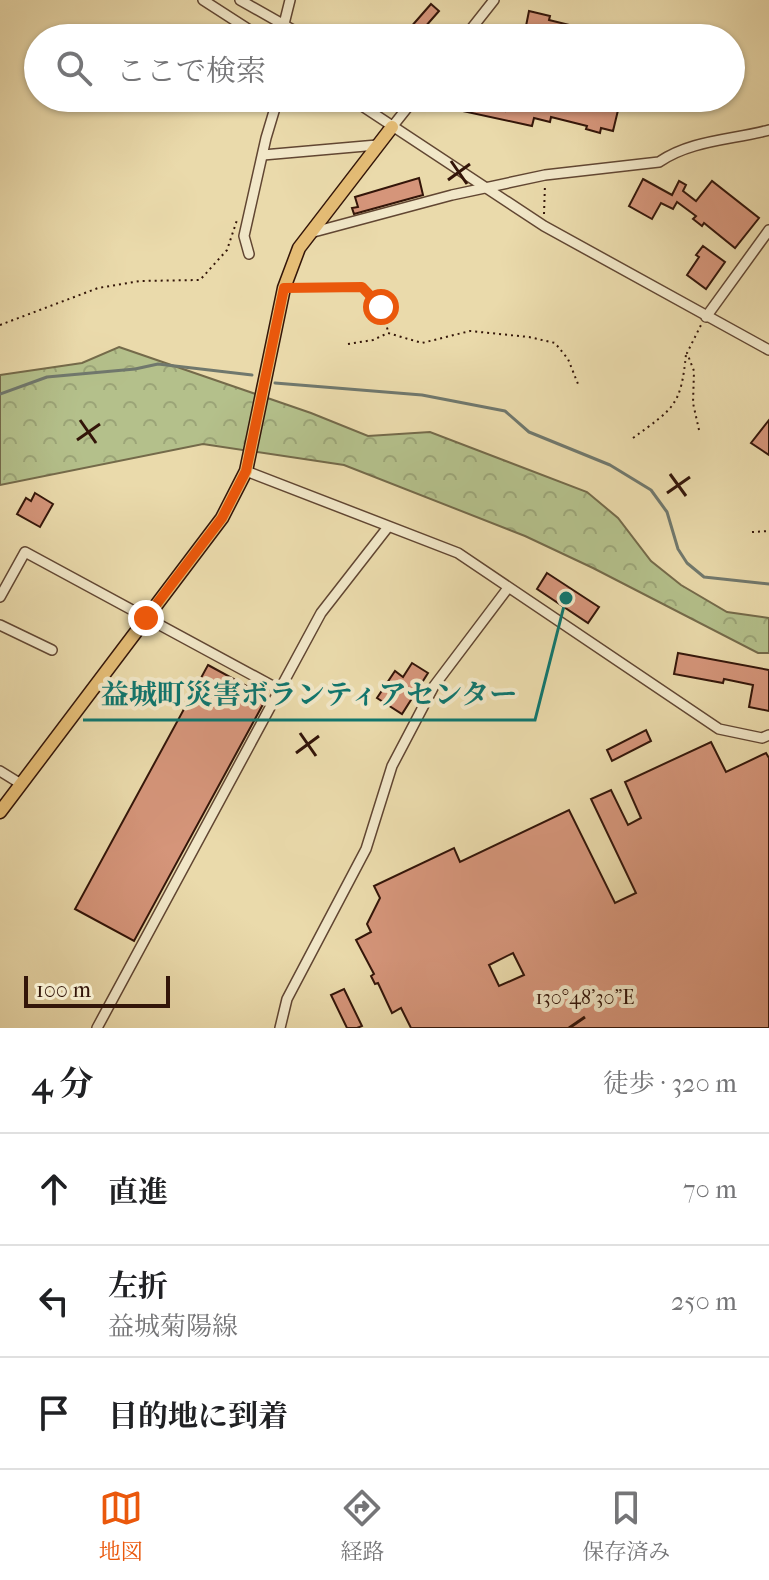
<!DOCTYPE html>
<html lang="ja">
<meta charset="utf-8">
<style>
:root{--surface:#fff;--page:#f6f6f6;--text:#202124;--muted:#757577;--line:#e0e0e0;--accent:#ea580c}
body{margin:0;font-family:"IM FELL French Canon","Noto Serif JP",serif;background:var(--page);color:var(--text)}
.scale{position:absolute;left:24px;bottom:20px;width:146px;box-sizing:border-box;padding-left:8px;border:4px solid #331509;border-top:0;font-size:22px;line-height:28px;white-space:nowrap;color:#331509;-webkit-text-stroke:6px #f1e7c8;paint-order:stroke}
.stop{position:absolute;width:24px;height:24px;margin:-18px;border:6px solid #ea580c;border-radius:50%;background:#fff}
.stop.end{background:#ea580c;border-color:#fff;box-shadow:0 2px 8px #0008}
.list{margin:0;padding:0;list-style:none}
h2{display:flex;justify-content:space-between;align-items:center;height:104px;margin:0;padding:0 32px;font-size:34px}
h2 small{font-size:26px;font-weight:400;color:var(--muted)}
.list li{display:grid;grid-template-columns:52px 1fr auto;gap:24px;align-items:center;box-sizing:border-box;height:112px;padding:0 32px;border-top:2px solid var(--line)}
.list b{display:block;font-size:30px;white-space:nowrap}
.list p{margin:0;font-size:26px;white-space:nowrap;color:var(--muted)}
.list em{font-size:26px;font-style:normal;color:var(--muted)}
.icon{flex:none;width:44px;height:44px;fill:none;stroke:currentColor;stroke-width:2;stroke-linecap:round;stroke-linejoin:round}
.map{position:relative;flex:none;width:769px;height:1028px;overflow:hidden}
.search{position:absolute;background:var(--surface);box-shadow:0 2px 6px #0004;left:24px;right:24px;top:24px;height:88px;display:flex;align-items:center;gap:20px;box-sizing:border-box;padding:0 28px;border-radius:44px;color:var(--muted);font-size:30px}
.sheet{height:440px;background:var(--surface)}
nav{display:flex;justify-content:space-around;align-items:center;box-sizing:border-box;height:112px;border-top:2px solid var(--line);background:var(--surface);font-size:22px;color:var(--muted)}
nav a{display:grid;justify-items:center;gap:4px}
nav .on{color:var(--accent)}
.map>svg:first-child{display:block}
</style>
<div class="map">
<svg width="769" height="1028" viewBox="0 0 769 1028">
<defs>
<pattern id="forest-crowns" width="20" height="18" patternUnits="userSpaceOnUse" patternTransform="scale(2)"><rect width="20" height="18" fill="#b4c08b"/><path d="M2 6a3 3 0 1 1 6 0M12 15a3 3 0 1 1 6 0" fill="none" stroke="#9ba477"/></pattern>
</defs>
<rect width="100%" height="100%" fill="#eadaab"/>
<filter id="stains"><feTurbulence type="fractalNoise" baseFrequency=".0025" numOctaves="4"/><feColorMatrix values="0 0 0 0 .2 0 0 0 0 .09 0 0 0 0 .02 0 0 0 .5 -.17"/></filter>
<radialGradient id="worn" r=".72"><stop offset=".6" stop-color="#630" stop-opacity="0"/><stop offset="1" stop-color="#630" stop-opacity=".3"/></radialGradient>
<path fill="url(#forest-crowns)" stroke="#746a4a" stroke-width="2" d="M 119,347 L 311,413 L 368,436 L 430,432 L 587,492 L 618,518 L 651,561 L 681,585 L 727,612 L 769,618 L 769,653 L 758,653 L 593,568 L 525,536 L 344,465 L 203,444 L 0,485 L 0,375 L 82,363 Z"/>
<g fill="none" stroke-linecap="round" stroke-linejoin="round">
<g stroke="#70786d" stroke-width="3">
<path d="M 275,383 L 422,395 L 505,411 L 529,432 L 610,465 L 651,490 L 667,512 L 678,549 L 687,563 L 704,577 L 769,584"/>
<path d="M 0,394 L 47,377 L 135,369 L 158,364 L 252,375"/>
</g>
</g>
<g fill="#d5957a" stroke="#331509" stroke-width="2" fill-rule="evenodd">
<path d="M 431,4 L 439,11 L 418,35 L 410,28 Z"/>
<path d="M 529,11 L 550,16 L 549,20 L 610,35 L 609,38 L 510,38 L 513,28 L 525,31 Z"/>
<path d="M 422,98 L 476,98 L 475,103 L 505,111 L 508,98 L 645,98 L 643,108 L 620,102 L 613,131 L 601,128 L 600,133 L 586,129 L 587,126 L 551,117 L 550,122 L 534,118 L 532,126 L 421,102 Z"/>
<path d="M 419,178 L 423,195 L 354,214 L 352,208 L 358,207 L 355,197 Z"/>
<path d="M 643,179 L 672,195 L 679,181 L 686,185 L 683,191 L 696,201 L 712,181 L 759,218 L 735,248 L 704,223 L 702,226 L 693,219 L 696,216 L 677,202 L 673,209 L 661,203 L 652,219 L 629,206 Z"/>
<path d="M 703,246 L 725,262 L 706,289 L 687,275 L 699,257 L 696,255 Z"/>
<path d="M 769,420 L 769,455 L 751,443 Z"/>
<path d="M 35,493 L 53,504 L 40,527 L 17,514 L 26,498 L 31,501 Z"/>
<path d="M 547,573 L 599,607 L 588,623 L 537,589 Z"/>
<path d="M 678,653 L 769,670 L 769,711 L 749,707 L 753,685 L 724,679 L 723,683 L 674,674 Z"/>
<path d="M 412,663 L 428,673 L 402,714 L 377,698 L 395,671 L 403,677 Z"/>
<path d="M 208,665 L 267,697 L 134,941 L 75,909 Z"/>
<path d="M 646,730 L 651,741 L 612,761 L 607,750 Z"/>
<path d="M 711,742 L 726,772 L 766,753 L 769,758 L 769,1028 L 411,1028 L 401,1008 L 392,1013 L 378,983 L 375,984 L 371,976 L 374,974 L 356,940 L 371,932 L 367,924 L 380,898 L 374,886 L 454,848 L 460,862 L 569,810 L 615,903 L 636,893 L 591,799 L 611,790 L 628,825 L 641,818 L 625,782 ZM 513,953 L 524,975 L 499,986 L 489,965 Z"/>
<path d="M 344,989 L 362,1026 L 357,1028 L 347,1028 L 331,995 Z"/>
</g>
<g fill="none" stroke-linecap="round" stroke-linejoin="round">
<defs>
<g id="minor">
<path d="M 203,0 L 262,38"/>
<path d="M 240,0 L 293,30 L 312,38"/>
<path d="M 284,24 L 290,0"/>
<path d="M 464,38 L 494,0"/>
<path d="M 350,98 L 544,226 L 769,350"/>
<path d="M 392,127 L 415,98"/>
<path d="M 263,155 L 377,145"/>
<path d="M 310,233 L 452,195 L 545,175 L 659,162 C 691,140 732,140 769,130"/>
<path d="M 249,254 L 244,236 L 266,138 L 278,98"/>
<path d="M 706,317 L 769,230"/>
<path d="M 246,471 L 458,553 L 719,729 L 762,738 L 769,735"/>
<path d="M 0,597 L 25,552 L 280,690"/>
<path d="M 0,625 L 52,650"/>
<path d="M 0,771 L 21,784"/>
<path d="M 97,1028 L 321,613 L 388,527"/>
<path d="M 280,1028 L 287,999 L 366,849 L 392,766 L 434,686 L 508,588"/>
</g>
<path id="major" d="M 0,812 L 222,518 L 246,471 L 284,288 L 299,248 L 392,127"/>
</defs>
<use href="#minor" stroke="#614632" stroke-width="12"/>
<use href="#major" stroke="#331509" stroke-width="15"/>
<g stroke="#331509" stroke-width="2" stroke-dasharray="2 4" stroke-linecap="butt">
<path d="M 544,214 L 545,184"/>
<path d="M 297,288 L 362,287 L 381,307 L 388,331"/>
<path d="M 0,325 L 98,288 L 140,281 L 200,280 L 227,250 L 237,220"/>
<path d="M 348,344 L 373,340 L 388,333 L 422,343 L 470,331 L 529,337 L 555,343 L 568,359 L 578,384"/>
<path d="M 699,430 L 693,403 L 694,371 L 687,353 L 701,325"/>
<path d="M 633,438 C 674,408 681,406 686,354"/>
<path d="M 752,532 L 769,531"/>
</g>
<use href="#minor" stroke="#f1e7c8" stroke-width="9"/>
<use href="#major" stroke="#e5bd76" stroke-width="12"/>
</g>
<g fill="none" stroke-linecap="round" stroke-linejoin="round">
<path stroke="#ea580c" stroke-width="10" d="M 146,618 L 222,518 L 246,471 L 284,288 L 362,287 L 381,307"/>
</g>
<path fill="none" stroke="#331509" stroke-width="3" d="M 451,161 L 467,184M 448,180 L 470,164M 80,420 L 96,443M 77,440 L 100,424M 670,474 L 686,496M 667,493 L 690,477M 300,733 L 316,756M 296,753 L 319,736M 569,1028 L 585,1017"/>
<g font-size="20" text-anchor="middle" fill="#331509" stroke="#f1e7c8" stroke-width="8" stroke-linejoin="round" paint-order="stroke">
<text x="585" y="1004">130°48'30"E</text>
</g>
<path fill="none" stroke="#0f766e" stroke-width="3" d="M566 598L535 720H83"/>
<circle fill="#0f766e" stroke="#f1e7c8" stroke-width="3" cx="566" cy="598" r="8"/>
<g font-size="28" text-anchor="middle" font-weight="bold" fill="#0f766e" stroke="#f1e7c8" stroke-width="8" stroke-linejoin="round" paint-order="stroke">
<text x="309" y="704">益城町災害ボランティアセンター</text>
</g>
<rect width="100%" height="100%" filter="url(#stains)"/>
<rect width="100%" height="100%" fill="url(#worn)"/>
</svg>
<div class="scale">100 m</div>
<div class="stop" style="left:381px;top:307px"></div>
<div class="stop end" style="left:146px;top:618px"></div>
<div class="search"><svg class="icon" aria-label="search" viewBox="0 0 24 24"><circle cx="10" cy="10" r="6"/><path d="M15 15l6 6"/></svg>ここで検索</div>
</div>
<section class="sheet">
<h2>4 分<small>徒歩 · 320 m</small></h2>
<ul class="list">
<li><svg class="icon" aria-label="ahead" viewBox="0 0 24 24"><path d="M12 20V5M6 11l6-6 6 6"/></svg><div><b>直進</b></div><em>70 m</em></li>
<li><svg class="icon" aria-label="left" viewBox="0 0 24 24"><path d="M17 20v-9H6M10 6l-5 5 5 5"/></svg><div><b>左折</b><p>益城菊陽線</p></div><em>250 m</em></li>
<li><svg class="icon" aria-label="arrive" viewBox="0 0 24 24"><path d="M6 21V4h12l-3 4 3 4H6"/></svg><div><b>目的地に到着</b></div></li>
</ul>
</section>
<nav>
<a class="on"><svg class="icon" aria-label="map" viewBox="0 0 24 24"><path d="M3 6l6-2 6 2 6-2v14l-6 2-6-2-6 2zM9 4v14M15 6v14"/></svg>地図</a>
<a><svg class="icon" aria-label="directions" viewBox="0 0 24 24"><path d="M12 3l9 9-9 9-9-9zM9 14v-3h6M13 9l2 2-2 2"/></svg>経路</a>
<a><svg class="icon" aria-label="saved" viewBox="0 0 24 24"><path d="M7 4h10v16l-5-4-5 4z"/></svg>保存済み</a>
</nav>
